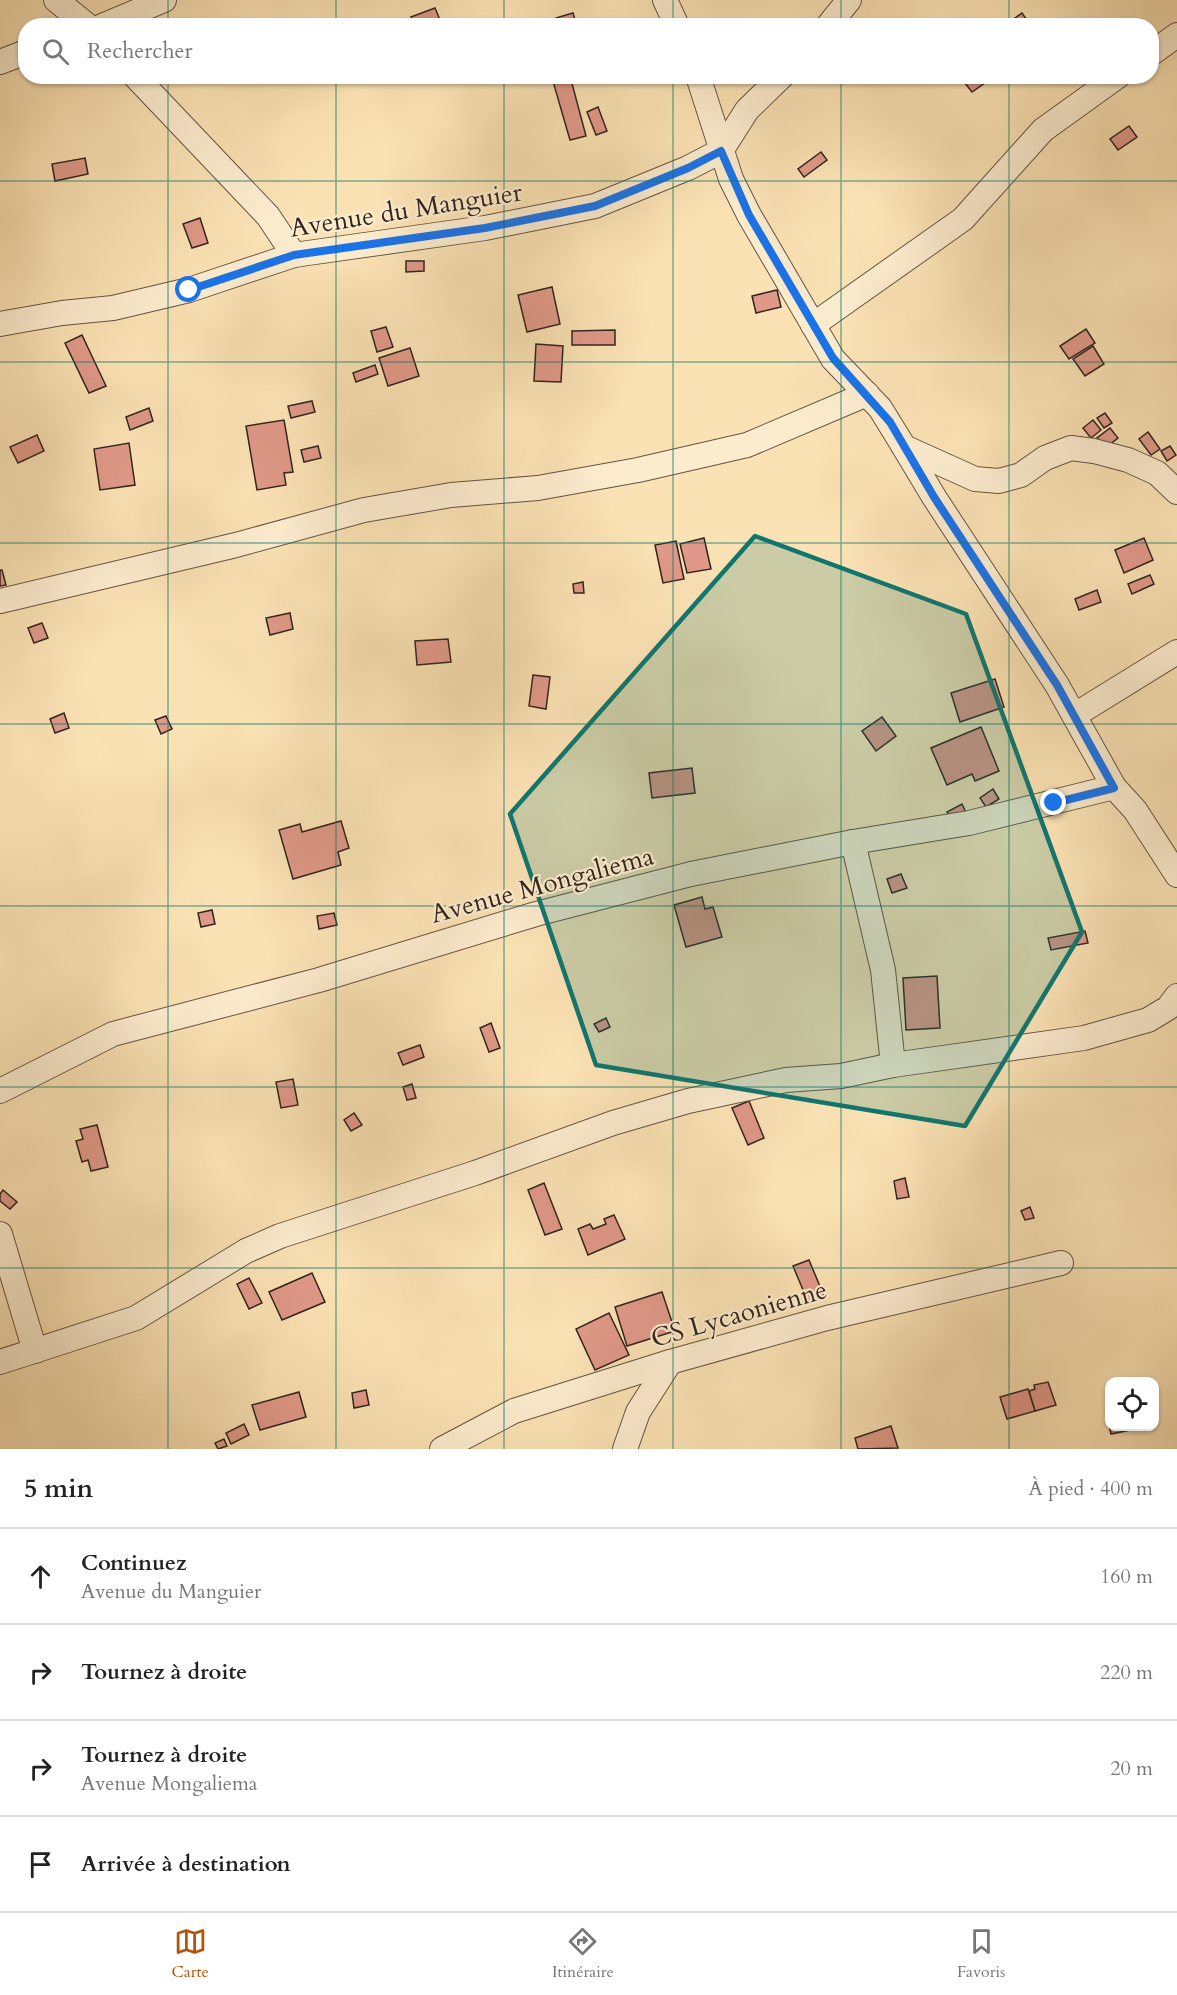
<!DOCTYPE html>
<html lang="fr">
<meta charset="utf-8">
<style>
:root{--surface:#fff;--page:#f2f2f2;--text:#222;--muted:#767676;--line:#e0e0e0;--accent:#b45309}
body{margin:0;font-family:Cardo,serif;background:var(--page);color:var(--text)}
.controls{position:absolute;right:18px;bottom:18px;display:grid;overflow:hidden;border-radius:12px;box-shadow:0 2px 4px #0004}
.controls button{width:54px;height:54px;display:grid;place-items:center;padding:0;border:0;border-bottom:2px solid var(--line);background:var(--surface);color:var(--text);font:30px sans-serif}
.stop{position:absolute;width:18px;height:18px;margin:-14px;border:4px solid #1a73e8;border-radius:50%;background:#fff}
.stop.end{background:#1a73e8;border-color:#fff;box-shadow:0 2px 6px #0008}
.list{margin:0;padding:0;list-style:none}
h2{display:flex;justify-content:space-between;align-items:center;height:78px;margin:0;padding:0 24px;font-size:26px}
h2 small{font-size:20px;font-weight:400;color:var(--muted)}
.list li{display:grid;grid-template-columns:39px 1fr auto;gap:18px;align-items:center;box-sizing:border-box;height:96px;padding:0 24px;border-top:2px solid var(--line)}
.list b{display:block;font-size:22px;white-space:nowrap}
.list p{margin:0;font-size:20px;white-space:nowrap;color:var(--muted)}
.list em{font-size:20px;font-style:normal;color:var(--muted)}
.icon{flex:none;width:33px;height:33px;fill:none;stroke:currentColor;stroke-width:2;stroke-linecap:round;stroke-linejoin:round}
.map{position:relative;flex:none;width:1177px;height:1449px;overflow:hidden}
.search{position:absolute;background:var(--surface);box-shadow:0 2px 4px #0004;left:18px;right:18px;top:18px;height:66px;display:flex;align-items:center;gap:15px;box-sizing:border-box;padding:0 21px;border-radius:24px;color:var(--muted);font-size:22px}
.sheet{height:462px;background:var(--surface)}
nav{display:flex;justify-content:space-around;align-items:center;box-sizing:border-box;height:84px;border-top:2px solid var(--line);background:var(--surface);font-size:16px;color:var(--muted)}
nav a{display:grid;justify-items:center;gap:3px}
nav .on{color:var(--accent)}
.map>svg:first-child{display:block}
</style>
<div class="map">
<svg width="1177" height="1449" viewBox="0 0 1177 1449">
<rect width="100%" height="100%" fill="#fbe2b4"/>
<filter id="stains"><feTurbulence type="fractalNoise" baseFrequency=".00333" numOctaves="4"/><feColorMatrix values="0 0 0 0 .2 0 0 0 0 .09 0 0 0 0 .02 0 0 0 .5 -.17"/></filter>
<radialGradient id="worn" r=".72"><stop offset=".6" stop-color="#630" stop-opacity="0"/><stop offset="1" stop-color="#630" stop-opacity=".3"/></radialGradient>
<g fill="#e09988" stroke="#31241e" stroke-width="1.5">
<path d="M 435,8 L 440,20 L 424,26 L 414,26 L 411,17 Z"/>
<path d="M 573,13 L 577,26 L 558,26 L 556,18 Z"/>
<path d="M 1022,13 L 1031,26 L 1010,26 L 1008,23 Z"/>
<path d="M 570,76 L 586,136 L 570,140 L 552,78 Z"/>
<path d="M 972,76 L 995,76 L 972,92 L 964,82 Z"/>
<path d="M 598,107 L 607,131 L 596,135 L 587,112 Z"/>
<path d="M 1129,126 L 1137,137 L 1118,150 L 1110,139 Z"/>
<path d="M 821,152 L 827,160 L 804,177 L 798,169 Z"/>
<path d="M 85,158 L 88,174 L 55,181 L 52,164 Z"/>
<path d="M 200,218 L 208,243 L 192,248 L 183,224 Z"/>
<path d="M 406,261 L 424,261 L 424,271 L 406,272 Z"/>
<path d="M 552,287 L 560,324 L 527,332 L 518,295 Z"/>
<path d="M 777,290 L 781,307 L 756,313 L 752,296 Z"/>
<path d="M 386,327 L 393,347 L 377,352 L 371,331 Z"/>
<path d="M 1086,329 L 1095,343 L 1069,359 L 1060,346 Z"/>
<path d="M 615,330 L 615,345 L 572,345 L 572,331 Z"/>
<path d="M 82,335 L 106,386 L 89,393 L 65,343 Z"/>
<path d="M 536,344 L 563,346 L 561,382 L 534,381 Z"/>
<path d="M 1093,346 L 1104,364 L 1085,376 L 1073,359 Z"/>
<path d="M 410,348 L 419,376 L 388,386 L 379,358 Z"/>
<path d="M 375,365 L 378,374 L 356,382 L 353,373 Z"/>
<path d="M 312,401 L 315,412 L 291,418 L 288,406 Z"/>
<path d="M 149,408 L 153,421 L 130,430 L 126,417 Z"/>
<path d="M 1105,413 L 1112,423 L 1104,428 L 1097,418 Z"/>
<path d="M 284,420 L 293,472 L 284,473 L 286,485 L 257,490 L 246,426 Z"/>
<path d="M 1093,420 L 1101,430 L 1091,438 L 1083,428 Z"/>
<path d="M 1110,428 L 1118,438 L 1105,448 L 1097,438 Z"/>
<path d="M 1148,432 L 1160,449 L 1151,455 L 1139,439 Z"/>
<path d="M 37,435 L 44,451 L 18,463 L 10,447 Z"/>
<path d="M 129,443 L 135,485 L 100,490 L 94,449 Z"/>
<path d="M 318,446 L 321,458 L 304,462 L 301,450 Z"/>
<path d="M 1170,446 L 1176,455 L 1167,461 L 1161,451 Z"/>
<path d="M 704,538 L 711,569 L 687,573 L 680,544 Z"/>
<path d="M 1144,538 L 1153,560 L 1124,573 L 1115,550 Z"/>
<path d="M 676,541 L 684,579 L 663,583 L 655,545 Z"/>
<path d="M 0,570 L 2,570 L 6,585 L 0,586 Z"/>
<path d="M 1150,575 L 1154,584 L 1132,594 L 1128,584 Z"/>
<path d="M 583,582 L 584,593 L 574,593 L 573,584 Z"/>
<path d="M 1097,590 L 1101,602 L 1079,610 L 1075,599 Z"/>
<path d="M 290,613 L 293,629 L 270,635 L 266,618 Z"/>
<path d="M 42,623 L 48,638 L 34,643 L 28,628 Z"/>
<path d="M 448,639 L 451,662 L 417,665 L 415,641 Z"/>
<path d="M 533,675 L 550,677 L 546,709 L 529,706 Z"/>
<path d="M 995,679 L 1004,707 L 960,722 L 951,693 Z"/>
<path d="M 64,713 L 69,728 L 55,733 L 50,719 Z"/>
<path d="M 166,716 L 172,729 L 161,734 L 155,720 Z"/>
<path d="M 882,717 L 896,736 L 876,751 L 862,731 Z"/>
<path d="M 981,727 L 999,771 L 975,781 L 972,774 L 947,785 L 931,748 Z"/>
<path d="M 692,768 L 695,793 L 652,798 L 649,773 Z"/>
<path d="M 993,789 L 999,799 L 986,807 L 980,798 Z"/>
<path d="M 962,804 L 968,817 L 954,824 L 947,812 Z"/>
<path d="M 341,821 L 349,848 L 338,852 L 341,865 L 293,879 L 279,830 L 300,824 L 302,832 Z"/>
<path d="M 901,874 L 907,888 L 892,893 L 887,879 Z"/>
<path d="M 702,897 L 705,909 L 713,907 L 722,937 L 686,947 L 674,905 Z"/>
<path d="M 212,910 L 215,924 L 201,927 L 198,913 Z"/>
<path d="M 334,913 L 337,925 L 319,929 L 317,916 Z"/>
<path d="M 1085,931 L 1088,943 L 1051,950 L 1048,938 Z"/>
<path d="M 937,976 L 940,1028 L 906,1030 L 903,978 Z"/>
<path d="M 606,1018 L 610,1027 L 599,1032 L 594,1024 Z"/>
<path d="M 491,1023 L 500,1048 L 489,1052 L 480,1028 Z"/>
<path d="M 420,1045 L 424,1057 L 403,1065 L 398,1053 Z"/>
<path d="M 293,1079 L 298,1105 L 281,1108 L 276,1082 Z"/>
<path d="M 412,1084 L 416,1098 L 407,1100 L 403,1087 Z"/>
<path d="M 749,1101 L 764,1138 L 748,1145 L 732,1108 Z"/>
<path d="M 354,1113 L 362,1125 L 351,1131 L 344,1120 Z"/>
<path d="M 97,1125 L 108,1167 L 91,1171 L 88,1160 L 82,1162 L 76,1141 L 83,1139 L 80,1129 Z"/>
<path d="M 905,1178 L 909,1197 L 897,1199 L 894,1181 Z"/>
<path d="M 544,1183 L 562,1229 L 545,1235 L 528,1190 Z"/>
<path d="M 3,1190 L 17,1202 L 10,1209 L 0,1201 L 0,1194 Z"/>
<path d="M 1030,1207 L 1034,1218 L 1025,1220 L 1021,1211 Z"/>
<path d="M 614,1215 L 625,1239 L 588,1255 L 578,1229 L 590,1224 L 593,1229 L 606,1224 L 604,1219 Z"/>
<path d="M 809,1260 L 824,1296 L 808,1302 L 793,1266 Z"/>
<path d="M 312,1273 L 325,1302 L 282,1320 L 269,1292 Z"/>
<path d="M 249,1278 L 262,1303 L 249,1309 L 237,1284 Z"/>
<path d="M 662,1292 L 675,1331 L 627,1346 L 615,1307 Z"/>
<path d="M 609,1313 L 629,1355 L 595,1370 L 576,1329 Z"/>
<path d="M 1048,1382 L 1056,1405 L 1035,1411 L 1029,1391 L 1035,1389 L 1034,1385 Z"/>
<path d="M 1028,1389 L 1035,1411 L 1007,1419 L 1000,1397 Z"/>
<path d="M 366,1390 L 369,1405 L 354,1408 L 352,1393 Z"/>
<path d="M 299,1392 L 306,1417 L 260,1430 L 252,1405 Z"/>
<path d="M 1110,1411 L 1110,1426 L 1135,1429 L 1111,1434 L 1106,1412 Z"/>
<path d="M 244,1424 L 249,1435 L 231,1444 L 226,1433 Z"/>
<path d="M 891,1426 L 898,1448 L 858,1449 L 855,1438 Z"/>
<path d="M 224,1439 L 227,1446 L 218,1449 L 215,1443 Z"/>
</g>
<g fill="none" stroke-linecap="round" stroke-linejoin="round">
<defs>
<g id="street">
<path d="M 56,0 L 88,26"/>
<path d="M 665,0 L 677,26"/>
<path d="M 102,26 L 164,0"/>
<path d="M 828,26 L 849,0"/>
<path d="M 1152,53 L 1177,35"/>
<path d="M 0,62 L 26,52"/>
<path d="M 135,76 L 268,216 L 294,255"/>
<path d="M 698,76 L 731,179 L 749,215 L 833,359 L 880,408 L 904,447 L 975,479 L 999,481 L 1021,475 L 1045,458 L 1071,448 L 1094,451 L 1128,460 L 1157,473 L 1177,492"/>
<path d="M 0,324 L 62,313 L 113,308 L 189,290 L 294,255 L 485,228 L 595,206 L 688,168 L 721,151 L 747,110 L 782,76"/>
<path d="M 813,325 L 963,219 L 1043,130 L 1118,76"/>
<path d="M 904,447 L 934,497 L 1057,685 L 1114,787 L 1135,810 L 1177,875"/>
<path d="M 0,601 L 236,545 L 364,510 L 451,495 L 538,488 L 638,470 L 747,445 L 867,394"/>
<path d="M 1075,715 L 1177,652"/>
<path d="M 853,842 L 883,970 L 893,1065"/>
<path d="M 0,1091 L 113,1034 L 319,980 L 536,914 L 691,874 L 853,842 L 969,823 L 1114,787"/>
<path d="M 0,1234 L 35,1351"/>
<path d="M 0,1362 L 136,1318 L 246,1251 L 280,1236 L 475,1173 L 613,1123 L 688,1101 L 786,1080 L 841,1076 L 893,1065 L 1084,1038 L 1148,1020 L 1168,1008 L 1177,996"/>
<path d="M 442,1449 L 514,1411 L 670,1362 L 827,1318 L 1061,1263"/>
<path d="M 625,1449 L 638,1412 L 670,1362"/>
</g>
</defs>
<use href="#street" stroke="#645444" stroke-width="26"/>
<use href="#street" stroke="#fcecce" stroke-width="24"/>
</g>
<g fill="none" stroke-linecap="round" stroke-linejoin="round">
<path stroke="#1a73e8" stroke-width="8" d="M 189,290 L 294,255 L 485,228 L 595,206 L 688,168 L 721,151 L 749,215 L 833,358 L 890,422 L 934,497 L 1057,685 L 1114,788 L 1054,803"/>
</g>
<path fill="#0f766e" fill-opacity="0.2" stroke="#0f766e" stroke-width="4.5" stroke-linejoin="round" d="M 755,536 L 966,614 L 1082,932 L 965,1126 L 596,1065 L 510,814 Z"/>
<path fill="none" stroke="#0f766e" stroke-width="1.5" stroke-opacity="0.55" d="M 168,0 L 168,26M 336,0 L 336,26M 504,0 L 504,26M 673,0 L 673,26M 841,0 L 841,26M 1009,0 L 1009,26M 168,76 L 168,1449M 336,76 L 336,1449M 504,76 L 504,1449M 673,76 L 673,1449M 841,76 L 841,1449M 1009,76 L 1009,1449M 0,181 L 1177,181M 0,362 L 1177,362M 0,543 L 1177,543M 0,724 L 1177,724M 0,906 L 1177,906M 0,1087 L 1177,1087M 0,1268 L 1177,1268"/>
<g text-anchor="middle" dominant-baseline="central" stroke-width="4.5" stroke-linejoin="round" paint-order="stroke">
<g font-size="26" fill="#31241e" stroke="#fcecce">
<text transform="translate(406 210) rotate(-9)">Avenue du Manguier</text>
<text transform="translate(542 885) rotate(-15)">Avenue Mongaliema</text>
<text transform="translate(739 1314) rotate(-16)">CS Lycaonienne</text>
</g>
</g>
<rect width="100%" height="100%" filter="url(#stains)"/>
<rect width="100%" height="100%" fill="url(#worn)"/>
</svg>
<div class="controls">
<button><svg class="icon" aria-label="locate" viewBox="0 0 24 24"><circle cx="12" cy="12" r="6"/><path d="M12 2v4M12 18v4M2 12h4M18 12h4"/></svg></button>
</div>
<div class="stop" style="left:189px;top:290px"></div>
<div class="stop end" style="left:1054px;top:803px"></div>
<div class="search"><svg class="icon" aria-label="search" viewBox="0 0 24 24"><circle cx="10" cy="10" r="6"/><path d="M15 15l6 6"/></svg>Rechercher</div>
</div>
<section class="sheet">
<h2>5 min<small>À pied · 400 m</small></h2>
<ul class="list">
<li><svg class="icon" aria-label="ahead" viewBox="0 0 24 24"><path d="M12 20V5M6 11l6-6 6 6"/></svg><div><b>Continuez</b><p>Avenue du Manguier</p></div><em>160 m</em></li>
<li><svg class="icon" aria-label="right" viewBox="0 0 24 24"><path d="M7 20v-9h11M14 6l5 5-5 5"/></svg><div><b>Tournez à droite</b></div><em>220 m</em></li>
<li><svg class="icon" aria-label="right" viewBox="0 0 24 24"><path d="M7 20v-9h11M14 6l5 5-5 5"/></svg><div><b>Tournez à droite</b><p>Avenue Mongaliema</p></div><em>20 m</em></li>
<li><svg class="icon" aria-label="arrive" viewBox="0 0 24 24"><path d="M6 21V4h12l-3 4 3 4H6"/></svg><div><b>Arrivée à destination</b></div></li>
</ul>
</section>
<nav>
<a class="on"><svg class="icon" aria-label="map" viewBox="0 0 24 24"><path d="M3 6l6-2 6 2 6-2v14l-6 2-6-2-6 2zM9 4v14M15 6v14"/></svg>Carte</a>
<a><svg class="icon" aria-label="directions" viewBox="0 0 24 24"><path d="M12 3l9 9-9 9-9-9zM9 14v-3h6M13 9l2 2-2 2"/></svg>Itinéraire</a>
<a><svg class="icon" aria-label="saved" viewBox="0 0 24 24"><path d="M7 4h10v16l-5-4-5 4z"/></svg>Favoris</a>
</nav>
